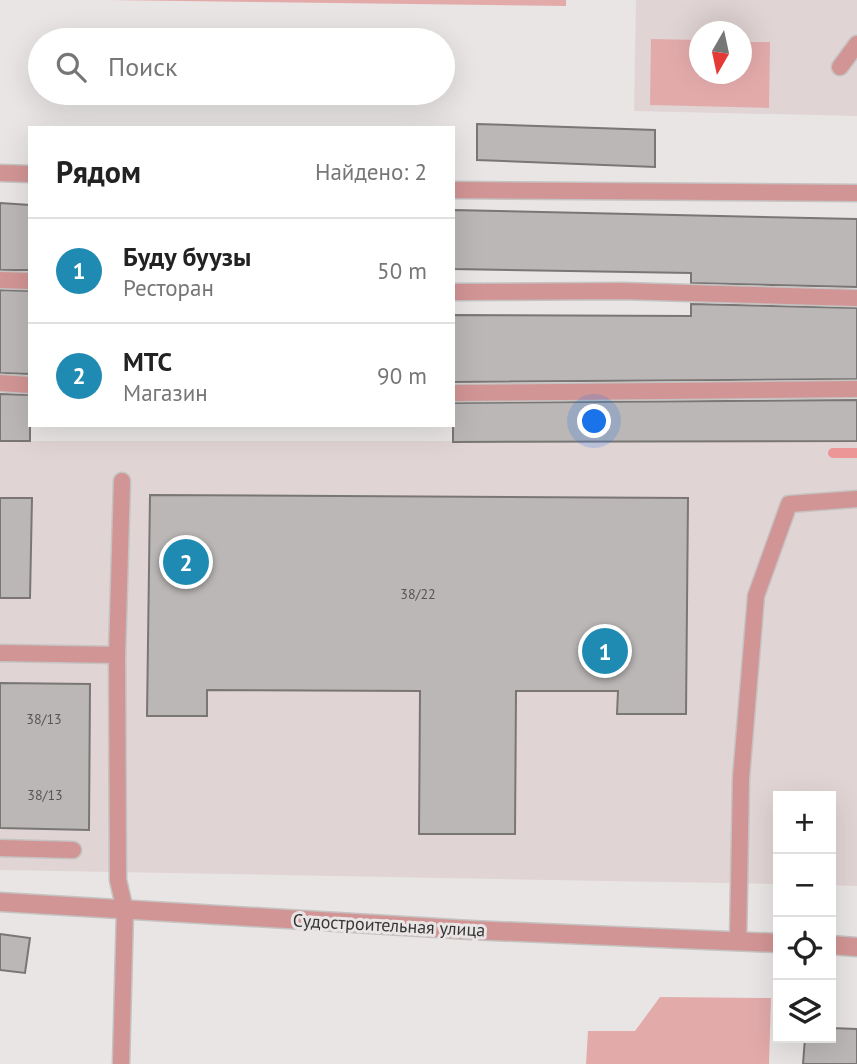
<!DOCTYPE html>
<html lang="ru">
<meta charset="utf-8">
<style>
:root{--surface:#fff;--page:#f6f6f6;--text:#222;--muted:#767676;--line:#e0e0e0;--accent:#208bb2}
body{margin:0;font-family:"PT Sans",sans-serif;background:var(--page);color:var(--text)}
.controls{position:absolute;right:21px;bottom:21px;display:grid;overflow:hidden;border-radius:0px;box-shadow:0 7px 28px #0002}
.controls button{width:63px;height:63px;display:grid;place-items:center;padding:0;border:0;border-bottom:2px solid var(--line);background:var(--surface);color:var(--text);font:35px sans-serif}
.compass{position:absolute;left:689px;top:21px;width:63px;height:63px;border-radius:50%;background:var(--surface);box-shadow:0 7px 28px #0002;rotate:189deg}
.you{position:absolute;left:595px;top:422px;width:24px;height:24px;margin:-18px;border:5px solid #fff;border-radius:50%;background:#1a73e8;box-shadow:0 0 0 10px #1a73e833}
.badge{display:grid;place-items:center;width:46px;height:46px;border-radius:50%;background:var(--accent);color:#fff;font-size:23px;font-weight:700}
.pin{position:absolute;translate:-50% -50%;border:4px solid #fff;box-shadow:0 2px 7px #0006}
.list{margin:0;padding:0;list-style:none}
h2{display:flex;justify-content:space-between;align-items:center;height:91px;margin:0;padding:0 28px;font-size:30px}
h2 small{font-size:23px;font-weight:400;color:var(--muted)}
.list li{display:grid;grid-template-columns:46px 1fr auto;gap:21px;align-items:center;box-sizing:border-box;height:105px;padding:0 28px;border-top:2px solid var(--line)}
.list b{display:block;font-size:26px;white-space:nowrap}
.list p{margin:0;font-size:23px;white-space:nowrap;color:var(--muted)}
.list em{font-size:23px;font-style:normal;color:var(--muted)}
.icon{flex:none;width:38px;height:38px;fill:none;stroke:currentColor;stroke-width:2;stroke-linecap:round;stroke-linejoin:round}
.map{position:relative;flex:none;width:857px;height:1064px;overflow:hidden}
.search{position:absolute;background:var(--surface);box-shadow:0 7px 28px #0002;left:28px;top:28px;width:427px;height:77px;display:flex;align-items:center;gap:18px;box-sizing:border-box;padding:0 24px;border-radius:38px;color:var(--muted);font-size:26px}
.panel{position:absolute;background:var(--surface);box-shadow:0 7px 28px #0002;left:28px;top:126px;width:427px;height:301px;border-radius:0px}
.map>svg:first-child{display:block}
</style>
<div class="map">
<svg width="857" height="1064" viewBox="0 0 857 1064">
<rect width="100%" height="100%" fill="#e9e5e5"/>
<g fill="#e1d4d4" fill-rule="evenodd">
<path d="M 636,0 L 857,0 L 857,116 L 634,111 ZM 700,32 L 742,32 L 742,74 L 700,74 Z"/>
<path d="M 0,441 L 857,441 L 857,886 L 831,885 L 831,796 L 778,796 L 778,884 L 0,870 Z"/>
</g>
<g fill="#e3aaaa">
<path d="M 110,0 L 566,0 L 566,6 Z"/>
<path d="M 651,39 L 699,40 L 700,74 L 742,74 L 742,42 L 770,42 L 769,108 L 650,105 Z"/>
<path d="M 660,997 L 771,998 L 769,1064 L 586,1064 L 588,1031 L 635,1031 Z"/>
</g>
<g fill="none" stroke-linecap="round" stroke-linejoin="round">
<path stroke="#ec9698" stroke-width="10" d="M 833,453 L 857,453"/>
</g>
<g fill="#bbb7b7" stroke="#7a7676" stroke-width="2">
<path d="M 477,124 L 655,130 L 655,167 L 477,160 Z"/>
<path d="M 0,203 L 30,205 L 30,270 L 0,270 Z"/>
<path d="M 453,210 L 857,219 L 857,287 L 691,283 L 691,273 L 453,269 Z"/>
<path d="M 0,290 L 30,291 L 30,374 L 0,373 Z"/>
<path d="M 691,304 L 857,308 L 857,379 L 453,382 L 453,315 L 691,316 Z"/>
<path d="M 0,394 L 30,395 L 30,441 L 0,441 Z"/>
<path d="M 857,400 L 857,441 L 453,442 L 453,403 Z"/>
<path d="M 150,495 L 688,498 L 686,714 L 617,714 L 618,691 L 516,691 L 515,834 L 419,834 L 420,691 L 207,690 L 207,716 L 147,716 Z"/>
<path d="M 0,498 L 32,498 L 30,598 L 0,598 Z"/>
<path d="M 0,683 L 90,684 L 89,830 L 0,828 Z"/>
<path d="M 0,934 L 30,938 L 25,973 L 0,970 Z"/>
<path d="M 831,1028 L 857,1029 L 857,1064 L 803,1064 L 805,1038 L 831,1038 Z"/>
</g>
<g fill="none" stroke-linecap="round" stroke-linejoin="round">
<defs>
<g id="lane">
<path d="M 840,67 L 857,44"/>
<path d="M 0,173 L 30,174"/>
<path d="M 453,190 L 857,193"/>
<path d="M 0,280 L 30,281"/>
<path d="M 453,292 L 622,291 L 857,298"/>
<path d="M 0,383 L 30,385"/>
<path d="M 453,393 L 857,389"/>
<path d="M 0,653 L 117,655 L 118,880 L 125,910 L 121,1064"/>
<path d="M 117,655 L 122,481"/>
<path d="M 0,848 L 73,850"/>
<path d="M 738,941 L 741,778 L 756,596 L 789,504 L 857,499"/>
</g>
<g id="street">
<path d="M 0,902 L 471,930 L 778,943"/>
<path d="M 831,945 L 857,947"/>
</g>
</defs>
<use href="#lane" stroke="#c5c2c2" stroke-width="19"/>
<use href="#street" stroke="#c5c2c2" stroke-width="21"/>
<use href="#lane" stroke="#d29595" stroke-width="16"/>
<use href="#street" stroke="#d29595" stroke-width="18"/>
</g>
<g text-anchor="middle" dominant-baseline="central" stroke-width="6" stroke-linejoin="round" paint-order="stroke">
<g font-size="14" fill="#575656">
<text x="418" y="594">38/22</text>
<text x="44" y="719">38/13</text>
<text x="45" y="795">38/13</text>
</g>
<g font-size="18" fill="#363535" stroke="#e9e5e5">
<text transform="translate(389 925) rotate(3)">Судостроительная улица</text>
</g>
</g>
</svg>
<div class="controls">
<button>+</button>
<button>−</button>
<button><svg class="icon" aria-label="locate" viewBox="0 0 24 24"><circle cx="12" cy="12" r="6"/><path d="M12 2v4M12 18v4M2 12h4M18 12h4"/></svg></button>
<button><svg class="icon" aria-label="layers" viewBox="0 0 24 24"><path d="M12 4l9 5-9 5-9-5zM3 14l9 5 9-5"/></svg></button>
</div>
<svg class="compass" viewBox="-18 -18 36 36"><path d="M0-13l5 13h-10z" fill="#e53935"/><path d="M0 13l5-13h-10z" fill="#767676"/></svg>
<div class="you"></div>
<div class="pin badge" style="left:605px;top:651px">1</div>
<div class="pin badge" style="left:186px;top:562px">2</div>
<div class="search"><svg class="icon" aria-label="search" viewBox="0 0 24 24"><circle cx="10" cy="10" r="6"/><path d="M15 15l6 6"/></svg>Поиск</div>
<section class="panel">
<h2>Рядом<small>Найдено: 2</small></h2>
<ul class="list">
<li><span class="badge">1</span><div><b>Буду буузы</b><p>Ресторан</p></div><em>50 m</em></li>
<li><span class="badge">2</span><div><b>МТС</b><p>Магазин</p></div><em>90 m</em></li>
</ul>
</section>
</div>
